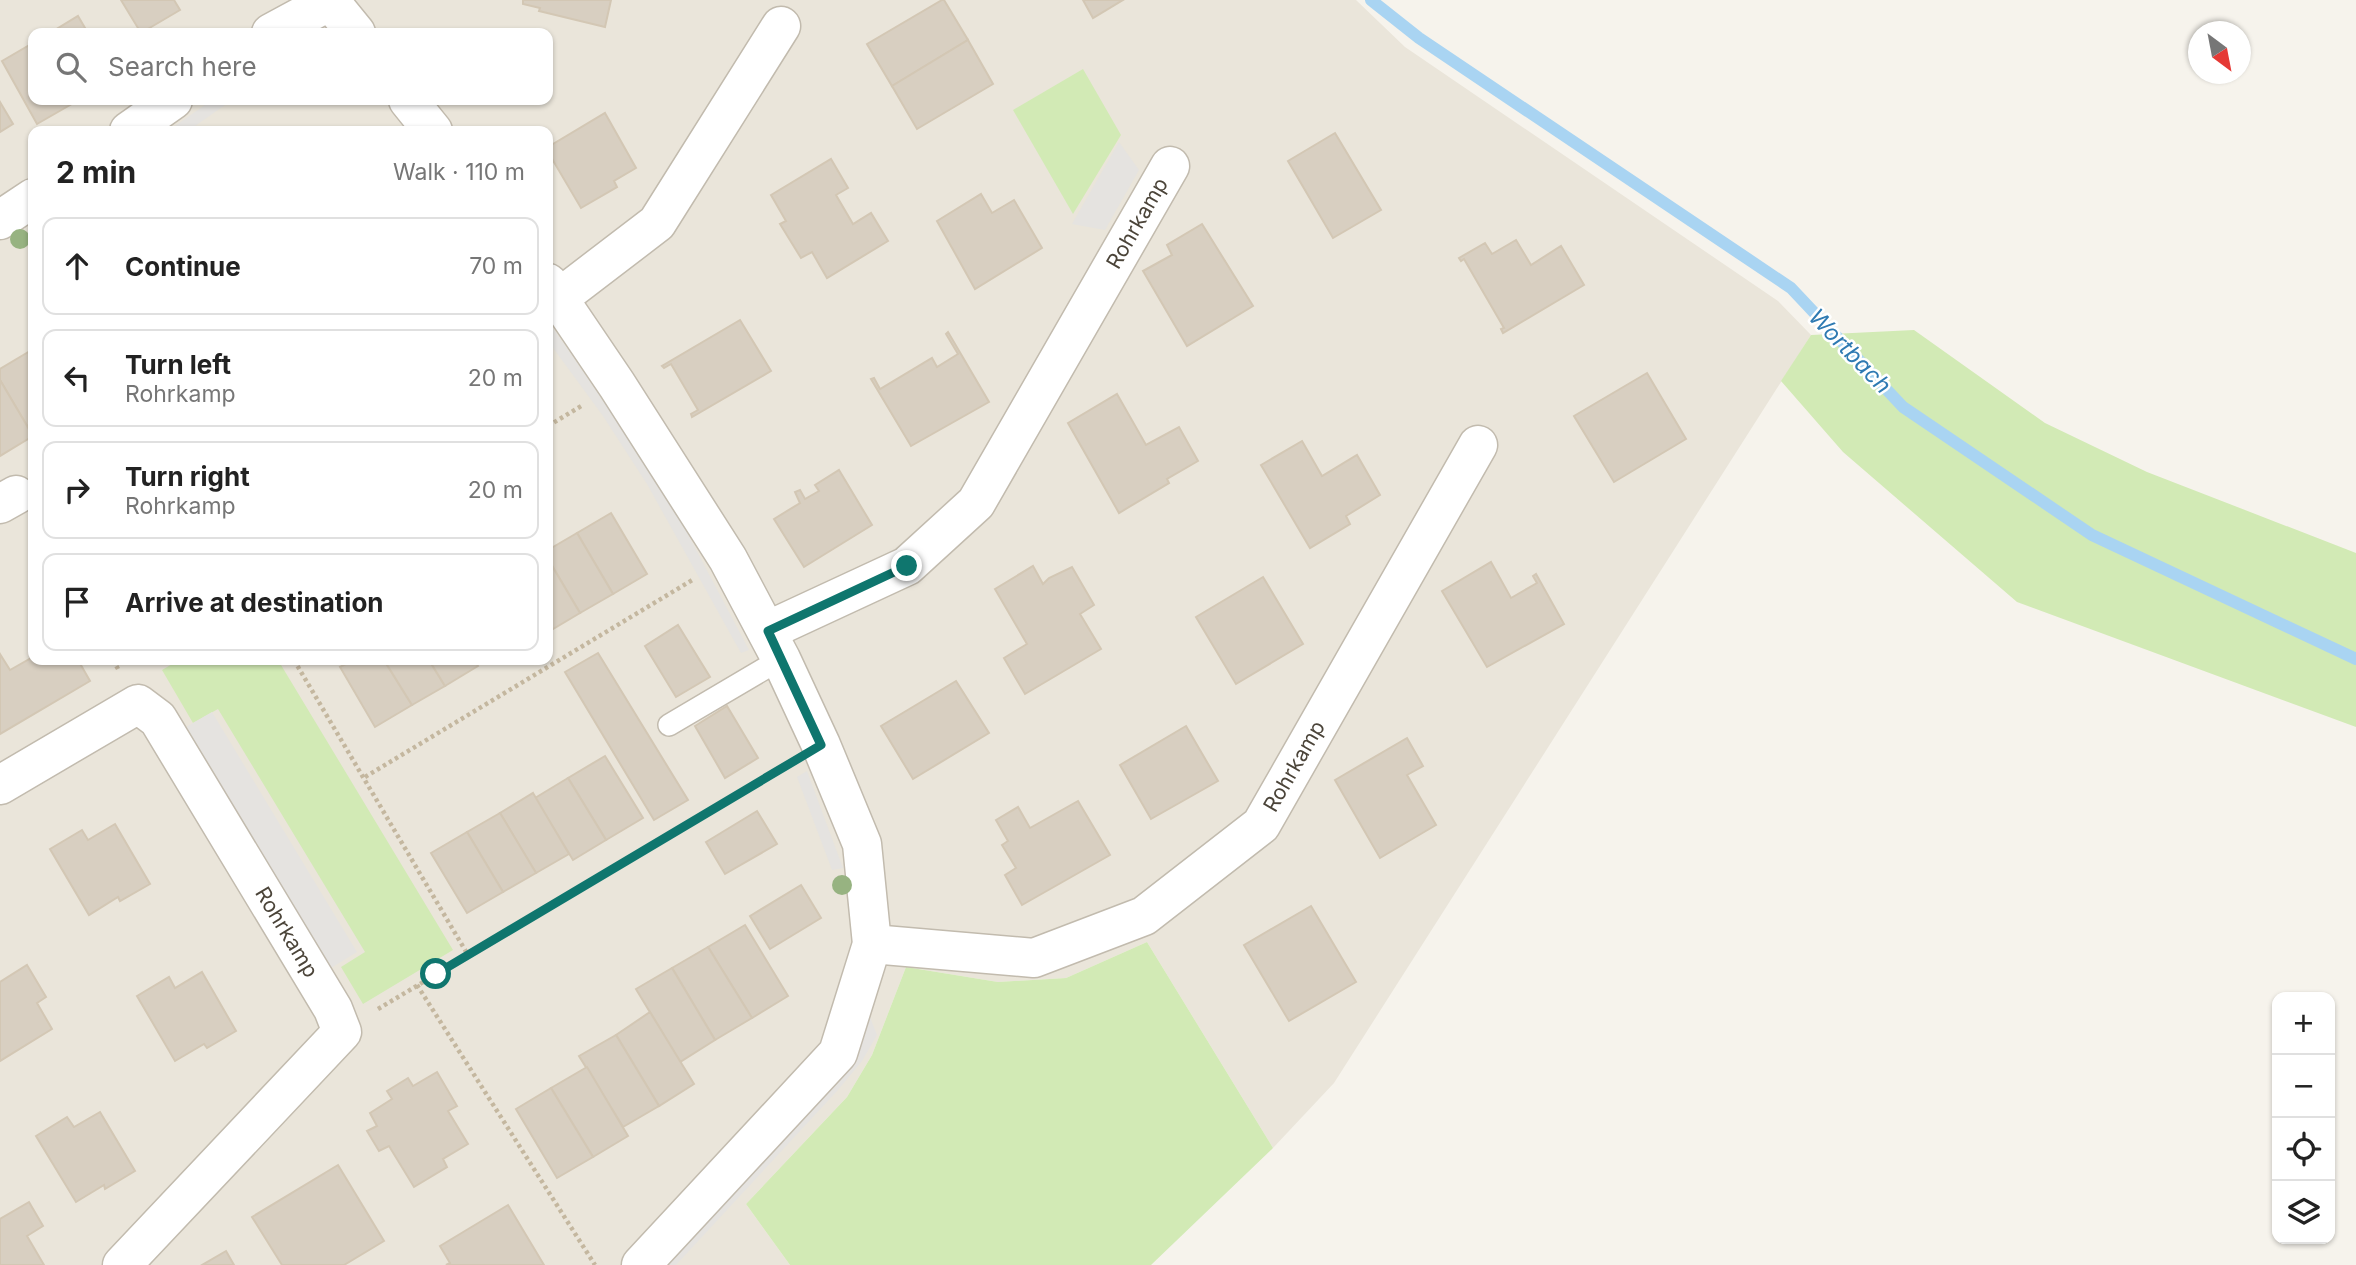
<!DOCTYPE html>
<meta charset="utf-8">
<style>
:root{--surface:#fff;--page:#f6f6f6;--text:#222;--muted:#767676;--line:#e0e0e0}
body{margin:0;font-family:Inter,sans-serif;background:var(--page);color:var(--text)}
.controls{position:absolute;right:21px;bottom:21px;display:grid;overflow:hidden;border-radius:14px;box-shadow:0 2px 5px #0004}
.controls button{width:63px;height:63px;display:grid;place-items:center;padding:0;border:0;border-bottom:2px solid var(--line);background:var(--surface);color:var(--text);font:35px sans-serif}
.compass{position:absolute;left:2188px;top:21px;width:63px;height:63px;border-radius:50%;background:var(--surface);box-shadow:0 2px 5px #0004;rotate:148deg}
.stop{position:absolute;width:21px;height:21px;margin:-16px;border:5px solid #0f766e;border-radius:50%;background:#fff}
.stop.end{background:#0f766e;border-color:#fff;box-shadow:0 2px 7px #0008}
.list{margin:0;padding:0;list-style:none}
h2{display:flex;justify-content:space-between;align-items:center;height:91px;margin:0;padding:0 28px;font-size:30px}
h2 small{font-size:23px;font-weight:400;color:var(--muted)}
.list li{display:grid;grid-template-columns:46px 1fr auto;gap:21px;align-items:center;box-sizing:border-box;height:98px;margin:0 14px 14px;padding:0 14px;border:2px solid var(--line);border-radius:14px}
.list b{display:block;font-size:26px;white-space:nowrap}
.list p{margin:0;font-size:23px;white-space:nowrap;color:var(--muted)}
.list em{font-size:23px;font-style:normal;color:var(--muted)}
.icon{flex:none;width:38px;height:38px;fill:none;stroke:currentColor;stroke-width:2;stroke-linecap:round;stroke-linejoin:round}
.map{position:relative;flex:none;width:2356px;height:1265px;overflow:hidden}
.search{position:absolute;background:var(--surface);box-shadow:0 2px 5px #0004;left:28px;top:28px;width:525px;height:77px;display:flex;align-items:center;gap:18px;box-sizing:border-box;padding:0 24px;border-radius:14px;color:var(--muted);font-size:26px}
.panel{position:absolute;background:var(--surface);box-shadow:0 2px 5px #0004;left:28px;top:126px;width:525px;height:539px;border-radius:14px}
.map>svg:first-child{display:block}
</style>
<div class="map">
<svg width="2356" height="1265" viewBox="0 0 2356 1265">
<rect width="100%" height="100%" fill="#f6f3ec"/>
<path fill="#eae5da" fill-rule="evenodd" d="M 0,0 L 1356,0 L 1405,47 L 1778,301 L 1811,335 L 1334,1083 L 1273,1148 L 1147,942 L 1066,978 L 998,982 L 906,967 L 872,1055 L 847,1097 L 746,1204 L 790,1265 L 0,1265 ZM 33,33 L 548,33 L 548,100 L 33,100 ZM 33,131 L 548,131 L 548,660 L 33,660 Z"/>
<g fill="#d2eab5">
<path d="M 1083,69 L 1121,135 L 1073,214 L 1013,110 Z"/>
<path d="M 1914,330 L 2045,423 L 2147,472 L 2356,553 L 2356,727 L 2017,602 L 1843,452 L 1781,381 L 1811,335 Z"/>
<path d="M 179,660 L 278,660 L 453,950 L 363,1004 L 341,967 L 365,952 L 218,709 L 193,723 L 162,670 Z"/>
<path d="M 1147,942 L 1273,1148 L 1151,1265 L 790,1265 L 746,1204 L 847,1097 L 872,1055 L 906,967 L 998,982 L 1066,978 Z"/>
</g>
<g fill="#e5e3e0">
<path d="M 212,100 L 232,100 L 188,131 L 168,131 Z"/>
<path d="M 1119,142 L 1139,170 L 1105,230 L 1072,224 Z"/>
<path d="M 548,321 L 663,487 L 749,650 L 741,653 L 647,484 L 603,416 L 548,341 Z"/>
<path d="M 212,712 L 357,952 L 331,968 L 186,727 Z"/>
<path d="M 807,771 L 843,868 L 832,870 L 797,777 Z"/>
<path d="M 870,1017 L 877,1035 L 862,1061 L 838,1090 L 676,1265 L 659,1265 L 848,1057 Z"/>
</g>
<g fill="none" stroke-linecap="round" stroke-linejoin="round">
<path stroke="#a9d4f2" stroke-width="12" d="M 1371,0 L 1419,38 L 1791,288 L 1903,407 L 2092,535 L 2356,659"/>
</g>
<g fill="#d8cfc1" stroke="#d3c7b4" stroke-width="2">
<path d="M 121,0 L 174,0 L 180,10 L 141,33 Z"/>
<path d="M 523,0 L 611,0 L 605,27 L 539,11 L 540,8 L 523,4 Z"/>
<path d="M 942,0 L 944,0 L 968,40 L 892,86 L 867,44 Z"/>
<path d="M 1083,0 L 1123,0 L 1093,18 Z"/>
<path d="M 78,16 L 88,33 L 50,33 Z"/>
<path d="M 968,40 L 993,84 L 917,129 L 892,86 Z"/>
<path d="M 33,43 L 33,100 L 77,101 L 37,124 L 2,61 Z"/>
<path d="M 0,102 L 13,124 L 0,132 Z"/>
<path d="M 605,113 L 636,168 L 614,181 L 617,187 L 581,208 L 548,152 L 548,147 Z"/>
<path d="M 1335,133 L 1381,210 L 1333,238 L 1288,161 Z"/>
<path d="M 831,159 L 848,188 L 836,195 L 853,224 L 871,213 L 888,241 L 827,278 L 812,252 L 801,258 L 780,224 L 786,221 L 771,195 Z"/>
<path d="M 981,194 L 992,213 L 1014,200 L 1042,248 L 975,289 L 937,221 Z"/>
<path d="M 1202,224 L 1253,306 L 1187,346 L 1143,271 L 1172,255 L 1167,245 Z"/>
<path d="M 1516,240 L 1531,265 L 1561,246 L 1584,285 L 1503,333 L 1501,329 L 1504,328 L 1464,259 L 1461,261 L 1459,258 L 1485,243 L 1492,254 Z"/>
<path d="M 740,320 L 771,371 L 692,417 L 691,414 L 698,410 L 671,364 L 664,368 L 662,366 Z"/>
<path d="M 948,332 L 989,402 L 911,446 L 871,379 L 874,378 L 880,389 L 932,358 L 937,367 L 958,354 L 946,334 Z"/>
<path d="M 30,351 L 33,355 L 33,436 L 0,380 L 0,369 Z"/>
<path d="M 1647,373 L 1686,439 L 1614,482 L 1574,416 Z"/>
<path d="M 0,380 L 33,436 L 0,456 Z"/>
<path d="M 1117,394 L 1146,445 L 1179,427 L 1198,461 L 1167,479 L 1169,483 L 1119,513 L 1068,423 Z"/>
<path d="M 1302,441 L 1322,476 L 1357,455 L 1380,495 L 1346,516 L 1350,524 L 1310,548 L 1261,465 Z"/>
<path d="M 839,470 L 872,525 L 804,567 L 774,519 L 800,503 L 795,492 L 800,490 L 805,499 L 819,491 L 815,485 Z"/>
<path d="M 611,513 L 647,574 L 613,594 L 577,533 Z"/>
<path d="M 577,533 L 613,594 L 580,613 L 548,559 L 548,550 Z"/>
<path d="M 548,559 L 580,613 L 548,632 Z"/>
<path d="M 1491,562 L 1511,598 L 1537,583 L 1533,576 L 1536,574 L 1564,624 L 1487,667 L 1442,591 Z"/>
<path d="M 1033,566 L 1043,584 L 1049,578 L 1072,567 L 1094,605 L 1080,614 L 1101,649 L 1025,694 L 1004,658 L 1027,644 L 995,589 Z"/>
<path d="M 1263,577 L 1303,644 L 1236,684 L 1196,617 Z"/>
<path d="M 678,625 L 710,677 L 676,697 L 645,646 Z"/>
<path d="M 598,653 L 688,800 L 654,820 L 565,672 Z"/>
<path d="M 0,654 L 10,670 L 33,657 L 33,660 L 78,660 L 90,681 L 0,734 Z"/>
<path d="M 353,660 L 384,660 L 412,705 L 375,727 L 340,667 Z"/>
<path d="M 384,660 L 429,660 L 445,686 L 412,705 Z"/>
<path d="M 429,660 L 474,660 L 478,666 L 445,686 Z"/>
<path d="M 956,681 L 989,733 L 913,779 L 881,726 Z"/>
<path d="M 727,706 L 758,758 L 725,778 L 695,726 Z"/>
<path d="M 1186,726 L 1218,781 L 1151,819 L 1120,765 Z"/>
<path d="M 1407,738 L 1423,766 L 1407,775 L 1436,825 L 1380,858 L 1335,780 Z"/>
<path d="M 605,756 L 643,818 L 606,840 L 568,778 Z"/>
<path d="M 568,778 L 606,840 L 573,860 L 535,798 Z"/>
<path d="M 533,793 L 569,854 L 536,873 L 500,813 Z"/>
<path d="M 1078,801 L 1110,855 L 1022,905 L 1005,875 L 1016,868 L 1002,845 L 1008,841 L 996,820 L 1018,807 L 1030,828 Z"/>
<path d="M 757,811 L 777,844 L 725,874 L 706,842 Z"/>
<path d="M 500,813 L 536,873 L 503,892 L 467,832 Z"/>
<path d="M 115,824 L 150,884 L 120,901 L 118,897 L 89,915 L 50,849 L 82,830 L 88,840 Z"/>
<path d="M 467,832 L 503,892 L 467,913 L 431,853 Z"/>
<path d="M 801,885 L 821,918 L 770,949 L 750,916 Z"/>
<path d="M 1311,906 L 1356,982 L 1289,1021 L 1244,945 Z"/>
<path d="M 745,925 L 788,996 L 752,1018 L 708,947 Z"/>
<path d="M 708,947 L 752,1018 L 715,1040 L 672,968 Z"/>
<path d="M 27,965 L 46,997 L 37,1003 L 52,1029 L 0,1061 L 0,982 Z"/>
<path d="M 672,968 L 715,1040 L 680,1062 L 636,989 Z"/>
<path d="M 202,972 L 236,1031 L 207,1048 L 204,1044 L 175,1061 L 137,996 L 169,977 L 175,988 Z"/>
<path d="M 650,1012 L 694,1084 L 659,1106 L 616,1035 Z"/>
<path d="M 616,1035 L 659,1106 L 623,1127 L 579,1056 Z"/>
<path d="M 587,1067 L 628,1136 L 593,1157 L 551,1088 Z"/>
<path d="M 437,1072 L 457,1106 L 448,1111 L 468,1144 L 443,1159 L 447,1167 L 414,1187 L 389,1146 L 379,1151 L 367,1131 L 377,1126 L 370,1113 L 392,1099 L 387,1091 L 408,1078 L 413,1086 Z"/>
<path d="M 551,1088 L 593,1157 L 557,1178 L 516,1109 Z"/>
<path d="M 100,1112 L 135,1171 L 105,1189 L 104,1185 L 76,1202 L 36,1136 L 67,1117 L 74,1127 Z"/>
<path d="M 338,1165 L 384,1241 L 344,1265 L 282,1265 L 252,1217 Z"/>
<path d="M 29,1202 L 43,1226 L 27,1236 L 44,1265 L 0,1265 L 0,1219 Z"/>
<path d="M 508,1205 L 544,1265 L 446,1265 L 450,1263 L 440,1246 Z"/>
<path d="M 226,1251 L 234,1265 L 202,1265 Z"/>
</g>
<g fill="none" stroke-linecap="round" stroke-linejoin="round">
<defs>
<path id="lane" d="M 669,725 L 781,659"/>
<g id="street">
<path d="M 330,1 L 356,33"/>
<path d="M 271,33 L 332,0"/>
<path d="M 408,100 L 433,131"/>
<path d="M 129,131 L 173,100"/>
<path d="M 0,220 L 33,198"/>
<path d="M 548,283 L 617,385 L 728,559 L 781,659 L 821,745 L 862,844 L 872,944 L 838,1053 L 641,1265"/>
<path d="M 559,298 L 657,223 L 781,26"/>
<path d="M 0,504 L 16,495"/>
<path d="M 767,631 L 907,566 L 976,503 L 1170,166"/>
<path d="M 0,785 L 138,704 L 158,719 L 333,1009 L 342,1032 L 122,1265"/>
<path d="M 872,944 L 1034,958 L 1144,916 L 1261,825 L 1478,445"/>
</g>
</defs>
<use href="#lane" stroke="#c2bbae" stroke-width="24"/>
<use href="#street" stroke="#c2bbae" stroke-width="41"/>
<g stroke="#c4b79f" stroke-width="4.5" stroke-dasharray="3.5 3.5" stroke-linecap="butt">
<path d="M 548,426 L 583,405"/>
<path d="M 113,660 L 118,669"/>
<path d="M 294,660 L 468,955"/>
<path d="M 365,777 L 694,579"/>
<path d="M 417,985 L 595,1265"/>
<path d="M 378,1009 L 786,766"/>
</g>
<use href="#lane" stroke="#fff" stroke-width="21"/>
<use href="#street" stroke="#fff" stroke-width="38"/>
</g>
<g fill="#97b381">
<circle cx="20" cy="239" r="10"/>
<circle cx="842" cy="885" r="10"/>
</g>
<g fill="none" stroke-linecap="round" stroke-linejoin="round">
<path stroke="#0f766e" stroke-width="9" d="M 436,974 L 821,745 L 768,631 L 907,566"/>
</g>
<g text-anchor="middle" dominant-baseline="central" stroke-width="5" stroke-linejoin="round" paint-order="stroke">
<g font-size="21" fill="#4b4439" stroke="#fff">
<text transform="translate(1137 223) rotate(-60)">Rohrkamp</text>
<text transform="translate(1294 766) rotate(-60)">Rohrkamp</text>
<text transform="translate(287 932) rotate(59)">Rohrkamp</text>
</g>
<g font-size="23" font-style="italic" fill="#2e7ab2" stroke="#fff">
<text transform="translate(1850 351) rotate(46)">Wortbach</text>
</g>
</g>
</svg>
<div class="controls">
<button>+</button>
<button>−</button>
<button><svg class="icon" aria-label="locate" viewBox="0 0 24 24"><circle cx="12" cy="12" r="6"/><path d="M12 2v4M12 18v4M2 12h4M18 12h4"/></svg></button>
<button><svg class="icon" aria-label="layers" viewBox="0 0 24 24"><path d="M12 4l9 5-9 5-9-5zM3 14l9 5 9-5"/></svg></button>
</div>
<svg class="compass" viewBox="-18 -18 36 36"><path d="M0-13l5 13h-10z" fill="#e53935"/><path d="M0 13l5-13h-10z" fill="#767676"/></svg>
<div class="stop" style="left:436px;top:974px"></div>
<div class="stop end" style="left:907px;top:566px"></div>
<div class="search"><svg class="icon" aria-label="search" viewBox="0 0 24 24"><circle cx="10" cy="10" r="6"/><path d="M15 15l6 6"/></svg>Search here</div>
<section class="panel">
<h2>2 min<small>Walk · 110 m</small></h2>
<ul class="list">
<li><svg class="icon" aria-label="ahead" viewBox="0 0 24 24"><path d="M12 20V5M6 11l6-6 6 6"/></svg><div><b>Continue</b></div><em>70 m</em></li>
<li><svg class="icon" aria-label="left" viewBox="0 0 24 24"><path d="M17 20v-9H6M10 6l-5 5 5 5"/></svg><div><b>Turn left</b><p>Rohrkamp</p></div><em>20 m</em></li>
<li><svg class="icon" aria-label="right" viewBox="0 0 24 24"><path d="M7 20v-9h11M14 6l5 5-5 5"/></svg><div><b>Turn right</b><p>Rohrkamp</p></div><em>20 m</em></li>
<li><svg class="icon" aria-label="arrive" viewBox="0 0 24 24"><path d="M6 21V4h12l-3 4 3 4H6"/></svg><div><b>Arrive at destination</b></div></li>
</ul>
</section>
</div>
